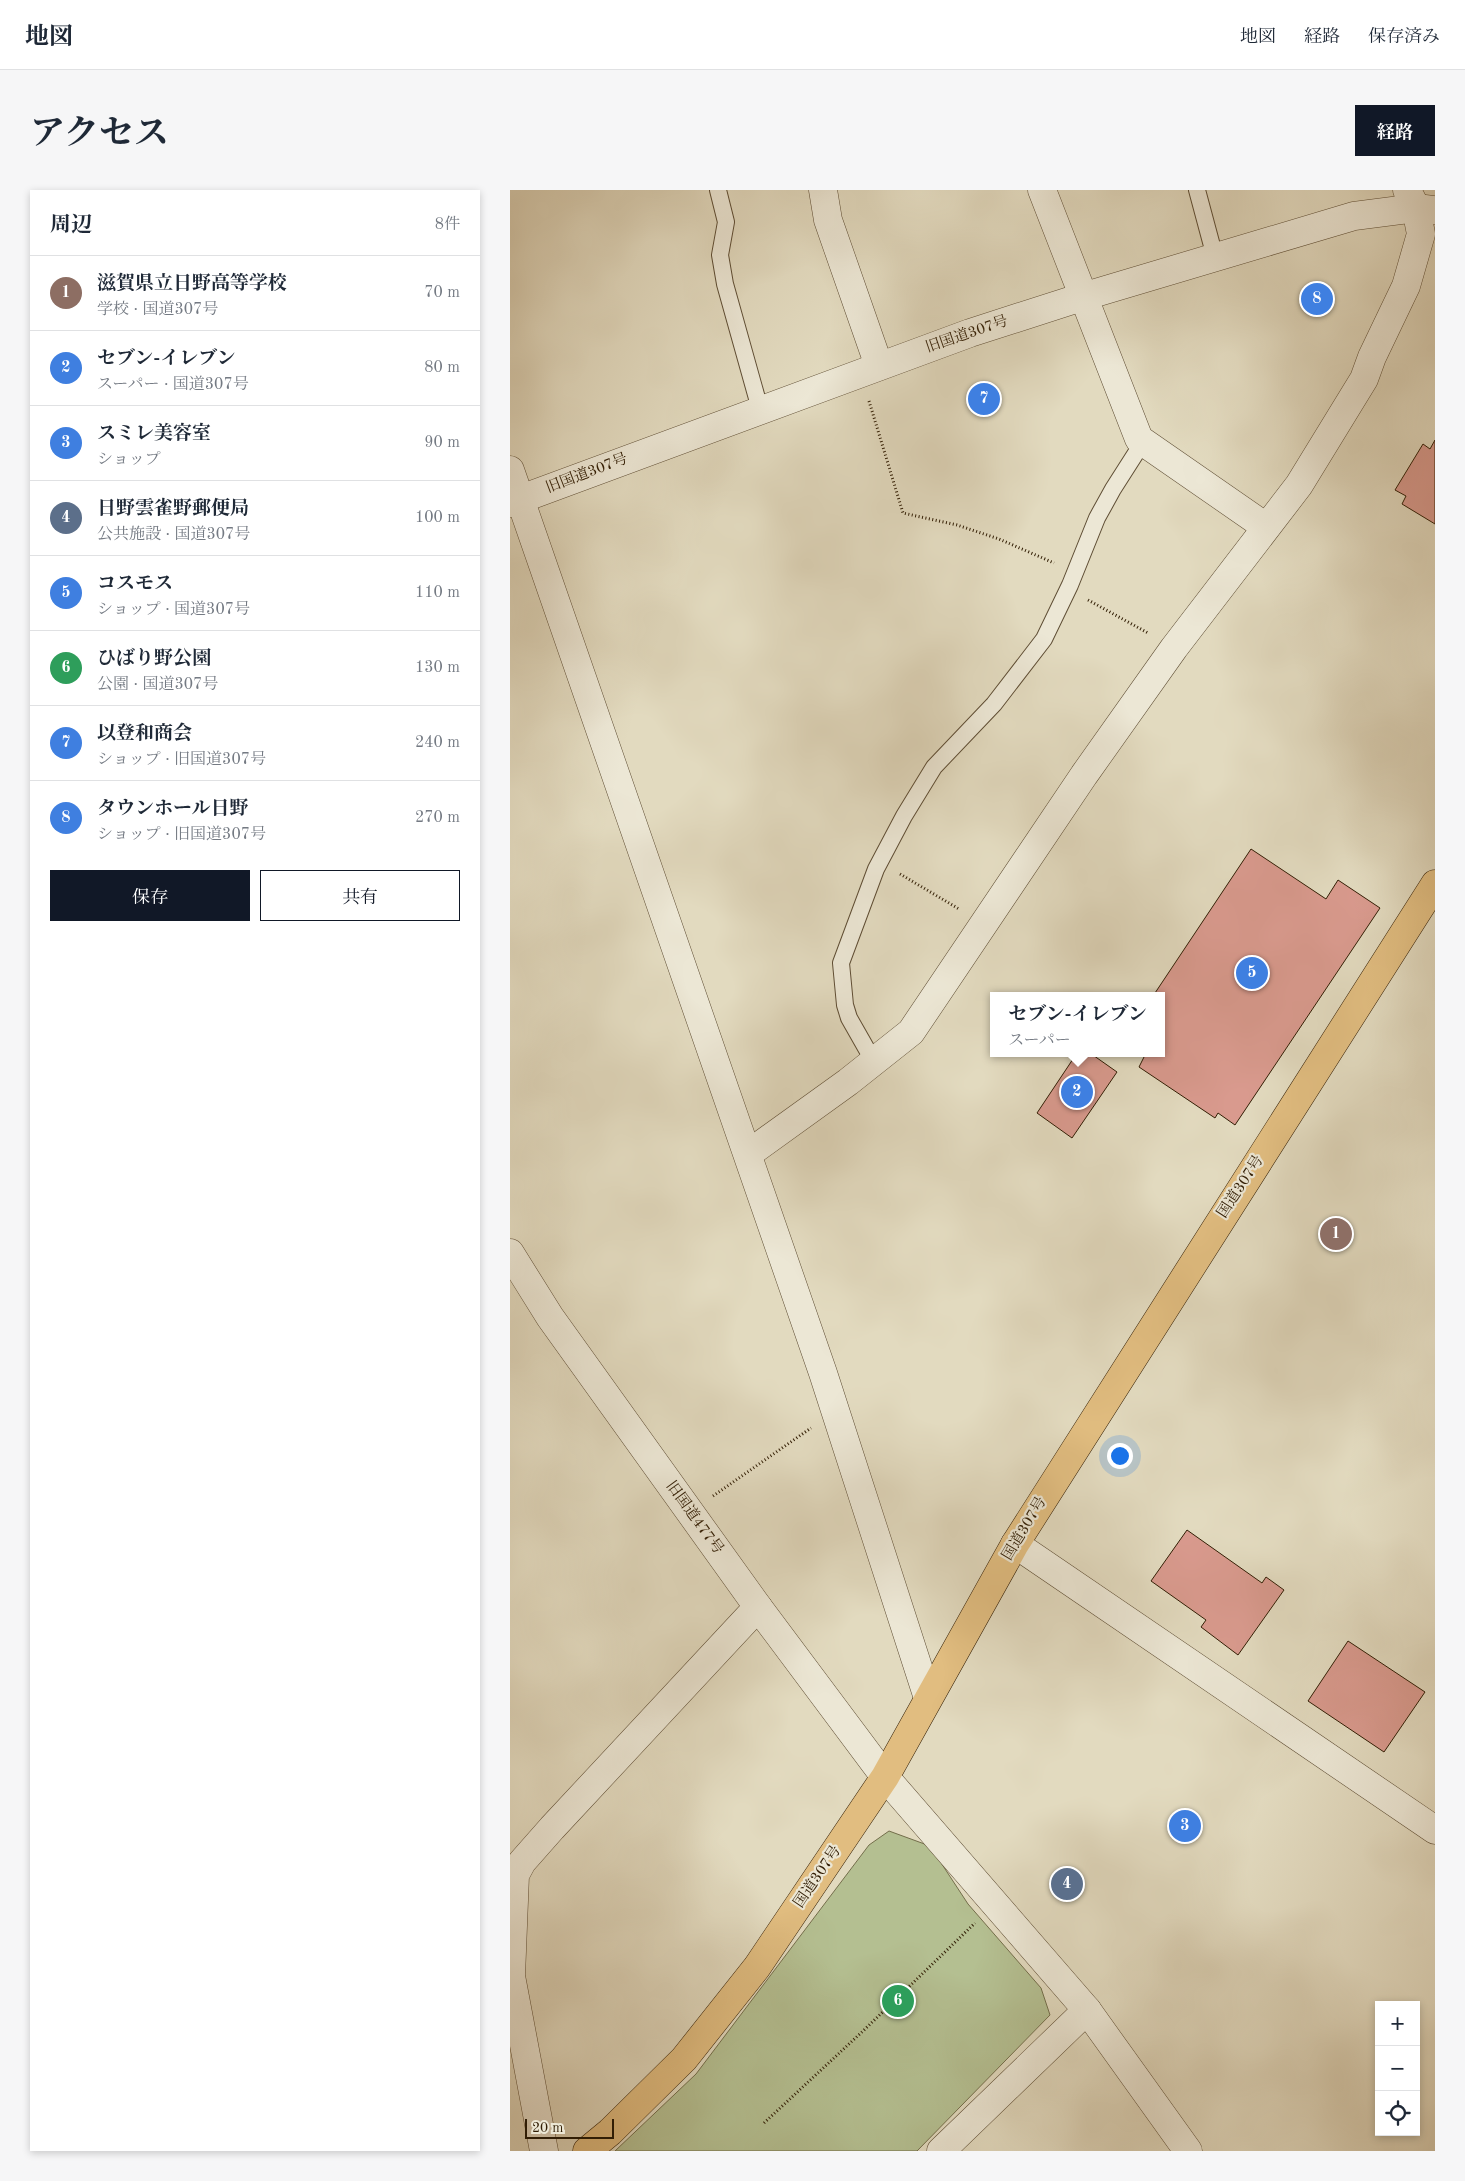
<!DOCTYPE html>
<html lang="ja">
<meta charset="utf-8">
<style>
:root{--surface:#fff;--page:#f6f6f7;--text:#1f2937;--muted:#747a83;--line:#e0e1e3;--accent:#111827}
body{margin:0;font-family:"Old Standard TT","Noto Serif JP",serif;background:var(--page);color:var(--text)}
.controls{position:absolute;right:15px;bottom:15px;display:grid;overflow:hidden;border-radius:0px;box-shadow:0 2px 8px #0003}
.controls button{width:45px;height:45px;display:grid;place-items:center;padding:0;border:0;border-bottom:1px solid var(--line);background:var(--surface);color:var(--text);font:25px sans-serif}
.scale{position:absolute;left:15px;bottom:12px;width:89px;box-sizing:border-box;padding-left:5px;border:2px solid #321e05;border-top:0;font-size:14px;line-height:18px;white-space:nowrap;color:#321e05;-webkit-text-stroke:4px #ece7d5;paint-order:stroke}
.you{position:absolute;left:609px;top:1265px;width:18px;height:18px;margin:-12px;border:4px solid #fff;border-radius:50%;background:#1a73e8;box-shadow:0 0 0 8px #1a73e833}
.badge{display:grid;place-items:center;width:32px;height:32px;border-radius:50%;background:var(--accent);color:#fff;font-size:16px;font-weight:700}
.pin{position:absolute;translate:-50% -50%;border:2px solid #fff;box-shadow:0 1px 5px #0006}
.popup{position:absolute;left:480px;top:802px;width:175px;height:65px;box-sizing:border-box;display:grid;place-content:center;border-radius:0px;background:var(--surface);filter:drop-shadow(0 1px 4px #0005);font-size:16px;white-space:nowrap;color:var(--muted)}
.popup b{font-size:19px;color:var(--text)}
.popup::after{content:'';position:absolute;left:50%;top:100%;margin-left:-10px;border:10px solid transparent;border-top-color:var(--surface)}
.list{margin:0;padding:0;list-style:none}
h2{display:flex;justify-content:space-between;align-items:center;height:65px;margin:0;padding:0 20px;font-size:21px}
h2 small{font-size:16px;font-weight:400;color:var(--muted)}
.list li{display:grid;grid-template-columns:32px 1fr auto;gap:15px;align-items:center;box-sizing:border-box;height:75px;padding:0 20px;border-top:1px solid var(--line)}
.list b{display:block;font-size:19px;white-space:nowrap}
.list p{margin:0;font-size:16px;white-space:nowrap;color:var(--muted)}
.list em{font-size:16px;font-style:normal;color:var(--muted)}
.actions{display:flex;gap:10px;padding:15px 20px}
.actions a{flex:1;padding:11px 0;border:1px solid var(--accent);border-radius:0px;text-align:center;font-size:18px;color:var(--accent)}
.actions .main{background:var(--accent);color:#fff}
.icon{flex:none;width:28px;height:28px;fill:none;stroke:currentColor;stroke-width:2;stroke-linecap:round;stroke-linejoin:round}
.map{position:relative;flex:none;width:925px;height:1961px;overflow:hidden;border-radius:0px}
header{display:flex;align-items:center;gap:30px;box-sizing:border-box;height:70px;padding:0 25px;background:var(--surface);border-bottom:1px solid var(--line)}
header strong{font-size:24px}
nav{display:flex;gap:28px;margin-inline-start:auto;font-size:18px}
.intro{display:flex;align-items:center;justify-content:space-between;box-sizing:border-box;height:120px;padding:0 30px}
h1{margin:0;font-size:35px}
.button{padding:12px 22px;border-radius:0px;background:var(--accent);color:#fff;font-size:18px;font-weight:700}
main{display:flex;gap:30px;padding:0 30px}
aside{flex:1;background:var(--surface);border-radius:0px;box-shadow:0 2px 8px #0003}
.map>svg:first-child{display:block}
</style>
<header>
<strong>地図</strong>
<nav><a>地図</a><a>経路</a><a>保存済み</a></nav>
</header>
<div class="intro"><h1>アクセス</h1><a class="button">経路</a></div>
<main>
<aside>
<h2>周辺<small>8件</small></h2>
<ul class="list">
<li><span class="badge" style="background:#8d6e63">1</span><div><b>滋賀県立日野高等学校</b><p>学校 · 国道307号</p></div><em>70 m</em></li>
<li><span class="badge" style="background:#3f7fe0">2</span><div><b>セブン-イレブン</b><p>スーパー · 国道307号</p></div><em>80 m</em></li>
<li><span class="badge" style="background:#3f7fe0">3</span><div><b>スミレ美容室</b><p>ショップ</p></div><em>90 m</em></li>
<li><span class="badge" style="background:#5c6f8a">4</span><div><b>日野雲雀野郵便局</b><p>公共施設 · 国道307号</p></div><em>100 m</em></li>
<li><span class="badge" style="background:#3f7fe0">5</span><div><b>コスモス</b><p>ショップ · 国道307号</p></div><em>110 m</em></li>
<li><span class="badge" style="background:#2e9e5b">6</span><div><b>ひばり野公園</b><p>公園 · 国道307号</p></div><em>130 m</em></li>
<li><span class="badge" style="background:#3f7fe0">7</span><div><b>以登和商会</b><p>ショップ · 旧国道307号</p></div><em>240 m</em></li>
<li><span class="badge" style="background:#3f7fe0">8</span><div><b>タウンホール日野</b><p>ショップ · 旧国道307号</p></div><em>270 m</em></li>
</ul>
<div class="actions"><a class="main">保存</a><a>共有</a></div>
</aside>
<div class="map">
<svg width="925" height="1961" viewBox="0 0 925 1961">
<rect width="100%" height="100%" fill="#e2dabf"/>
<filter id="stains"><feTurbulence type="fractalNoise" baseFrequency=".004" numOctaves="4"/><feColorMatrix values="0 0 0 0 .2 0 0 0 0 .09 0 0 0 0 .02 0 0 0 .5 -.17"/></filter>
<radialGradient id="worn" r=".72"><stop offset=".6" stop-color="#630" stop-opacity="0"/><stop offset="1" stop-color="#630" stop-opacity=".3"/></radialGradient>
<path fill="#b4bf91" stroke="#736e4b" d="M 379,1641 L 420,1656 L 458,1714 L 531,1798 L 540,1825 L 407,1961 L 105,1961 L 186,1884 L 359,1655 Z"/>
<g fill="#d99a8e" stroke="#321e05">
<path d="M 925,250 L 925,334 L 892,314 L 896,306 L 885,300 L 913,254 L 920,259 Z"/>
<path d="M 741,659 L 816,709 L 828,690 L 870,718 L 725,935 L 708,923 L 705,928 L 629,877 L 636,863 L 651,863 L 651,806 L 643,806 Z"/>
<path d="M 567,863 L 580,863 L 607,882 L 562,948 L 527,923 Z"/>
<path d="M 677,1340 L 752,1393 L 756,1387 L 774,1400 L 728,1465 L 691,1437 L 696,1430 L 641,1391 Z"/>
<path d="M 838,1451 L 915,1502 L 874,1562 L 798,1511 Z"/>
</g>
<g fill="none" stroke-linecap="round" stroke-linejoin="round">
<defs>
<g id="service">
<path d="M 208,0 L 216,32 L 210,65 L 215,94 L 250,219"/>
<path d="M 687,0 L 705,67"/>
<path d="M 364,872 L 339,828 L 335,815 L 331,773 L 366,679 L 394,626 L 424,577 L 484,514 L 534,449 L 560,395 L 587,328 L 603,299 L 633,252"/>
</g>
<g id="minor">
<path d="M 313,0 L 318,30 L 369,176"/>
<path d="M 532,0 L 629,249 L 756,337"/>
<path d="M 0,280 L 313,1183 L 418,1508"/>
<path d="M 0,313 L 460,143 L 572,107 L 844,26 L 906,18 L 923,20"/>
<path d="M 238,964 L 338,892 L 401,842 L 574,585 L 664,458 L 789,295 L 854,189 L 862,167 L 896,96 L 911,44 L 906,18 L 897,0"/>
<path d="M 0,1063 L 40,1127 L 248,1417 L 375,1587"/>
<path d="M 505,1354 L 925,1640"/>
<path d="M 34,1961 L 1,1786 L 5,1685 L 12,1672 L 42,1638 L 248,1417"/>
<path d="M 431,1961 L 577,1820 L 678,1961"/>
</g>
<path id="tertiary" d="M 375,1587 L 577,1820"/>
<path id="trunk" d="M 77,1961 L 100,1942 L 174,1869 L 247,1777 L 375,1587 L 505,1354 L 925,694"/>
</defs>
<use href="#service" stroke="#5e4d34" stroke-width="18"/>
<use href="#minor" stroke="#5e4d34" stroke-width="29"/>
<use href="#tertiary" stroke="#5e4d34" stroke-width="29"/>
<use href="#trunk" stroke="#321e05" stroke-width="29"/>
<g stroke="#321e05" stroke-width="3" stroke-dasharray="1 2.5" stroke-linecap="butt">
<path d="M 359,211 L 393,323 L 447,335 L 489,349 L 544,373"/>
<path d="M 578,410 L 638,443"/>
<path d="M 390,684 L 449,719"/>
<path d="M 203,1306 L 301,1238"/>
<path d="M 254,1933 L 353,1841 L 465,1733"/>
</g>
<use href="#service" stroke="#ece7d5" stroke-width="16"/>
<use href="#minor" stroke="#ece7d5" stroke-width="28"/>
<use href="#tertiary" stroke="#ece7d5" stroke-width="28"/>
<use href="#trunk" stroke="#e1bd80" stroke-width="28"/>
</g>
<g text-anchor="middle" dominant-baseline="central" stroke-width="4.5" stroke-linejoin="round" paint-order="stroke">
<g font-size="15" fill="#321e05" stroke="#ece7d5">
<text transform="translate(457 145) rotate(-19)">旧国道307号</text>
<text transform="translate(77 284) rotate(-21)">旧国道307号</text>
<text transform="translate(731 997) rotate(-57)">国道307号</text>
<text transform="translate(184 1328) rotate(54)">旧国道477号</text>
<text transform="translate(515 1339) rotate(-59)">国道307号</text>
<text transform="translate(308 1687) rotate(-56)">国道307号</text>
</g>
</g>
<rect width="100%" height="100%" filter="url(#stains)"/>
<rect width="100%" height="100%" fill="url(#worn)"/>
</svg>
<div class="controls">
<button>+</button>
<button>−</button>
<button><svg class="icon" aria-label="locate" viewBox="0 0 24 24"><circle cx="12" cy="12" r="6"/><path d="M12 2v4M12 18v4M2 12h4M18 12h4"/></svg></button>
</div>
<div class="scale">20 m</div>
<div class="you"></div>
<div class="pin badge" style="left:826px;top:1044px;background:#8d6e63">1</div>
<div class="pin badge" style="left:567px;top:902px;background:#3f7fe0">2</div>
<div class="popup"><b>セブン-イレブン</b>スーパー</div>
<div class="pin badge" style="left:675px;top:1636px;background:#3f7fe0">3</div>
<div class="pin badge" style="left:557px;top:1694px;background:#5c6f8a">4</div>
<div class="pin badge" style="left:742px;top:783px;background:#3f7fe0">5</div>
<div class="pin badge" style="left:388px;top:1811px;background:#2e9e5b">6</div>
<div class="pin badge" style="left:474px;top:209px;background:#3f7fe0">7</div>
<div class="pin badge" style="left:807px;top:109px;background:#3f7fe0">8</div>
</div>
</main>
